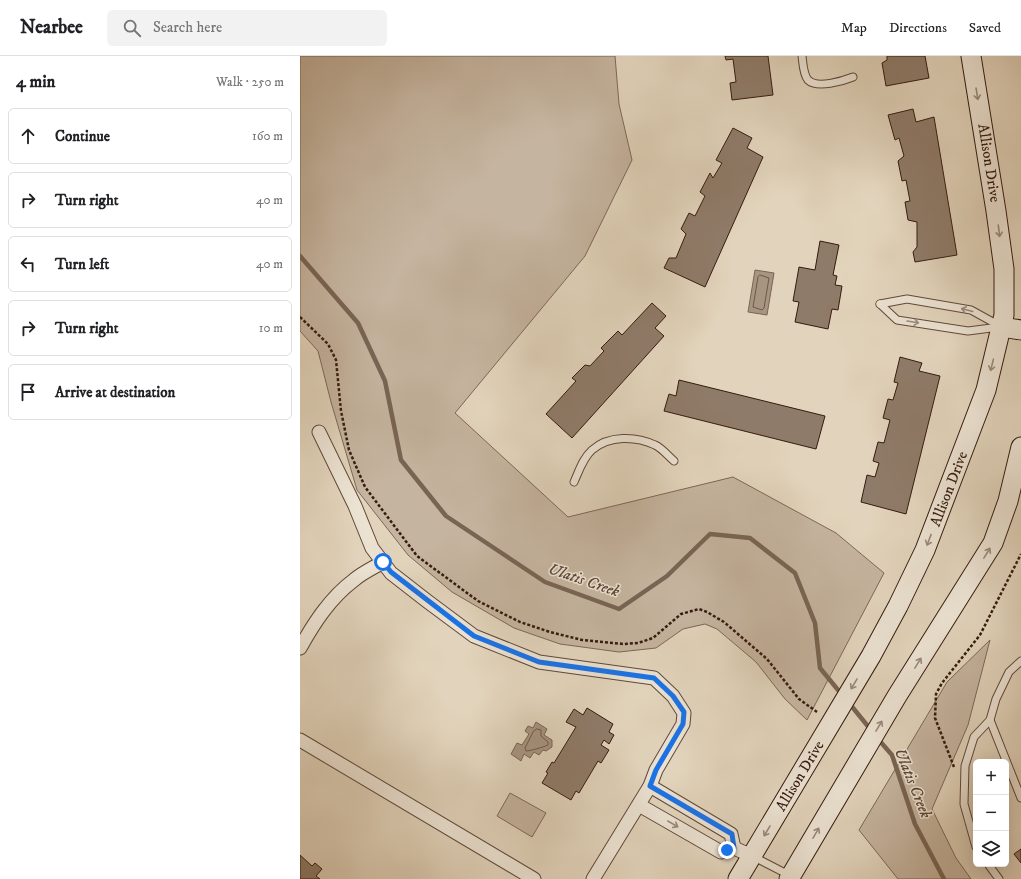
<!DOCTYPE html>
<meta charset="utf-8">
<style>
:root{--surface:#fff;--page:#f2f2f2;--text:#202124;--muted:#757577;--line:#e0e0e0}
body{margin:0;font-family:"IM FELL DW Pica",serif;background:var(--page);color:var(--text)}
.controls{position:absolute;right:12px;bottom:12px;display:grid;overflow:hidden;border-radius:6px;box-shadow:0 4px 16px #0002}
.controls button{width:36px;height:36px;display:grid;place-items:center;padding:0;border:0;border-bottom:1px solid var(--line);background:var(--surface);color:var(--text);font:20px sans-serif}
.stop{position:absolute;width:12px;height:12px;margin:-9px;border:3px solid #1a73e8;border-radius:50%;background:#fff}
.stop.end{background:#1a73e8;border-color:#fff;box-shadow:0 1px 4px #0008}
.list{margin:0;padding:0;list-style:none}
h2{display:flex;justify-content:space-between;align-items:center;height:52px;margin:0;padding:0 16px;font-size:17px}
h2 small{font-size:13px;font-weight:400;color:var(--muted)}
.list li{display:grid;grid-template-columns:26px 1fr auto;gap:12px;align-items:center;box-sizing:border-box;height:56px;margin:0 8px 8px;padding:0 8px;border:1px solid var(--line);border-radius:6px}
.list b{display:block;font-size:15px;white-space:nowrap}
.list em{font-size:13px;font-style:normal;color:var(--muted)}
.icon{flex:none;width:22px;height:22px;fill:none;stroke:currentColor;stroke-width:2;stroke-linecap:round;stroke-linejoin:round}
.map{position:relative;flex:none;width:721px;height:823px;overflow:hidden}
header{display:flex;align-items:center;gap:24px;box-sizing:border-box;height:56px;padding:0 20px;background:var(--surface);border-bottom:1px solid var(--line)}
header strong{font-size:19px}
nav{display:flex;gap:22px;margin-inline-start:auto;font-size:14px}
.search{width:280px;height:36px;background:var(--page);display:flex;align-items:center;gap:10px;box-sizing:border-box;padding:0 14px;border-radius:6px;color:var(--muted);font-size:15px}
main{display:flex}
aside{flex:1;background:var(--surface)}
.map>svg:first-child{display:block}
</style>
<header>
<strong>Nearbee</strong>
<div class="search"><svg class="icon" aria-label="search" viewBox="0 0 24 24"><circle cx="10" cy="10" r="6"/><path d="M15 15l6 6"/></svg>Search here</div>
<nav><a>Map</a><a>Directions</a><a>Saved</a></nav>
</header>
<main>
<aside>
<h2>4 min<small>Walk · 250 m</small></h2>
<ul class="list">
<li><svg class="icon" aria-label="ahead" viewBox="0 0 24 24"><path d="M12 20V5M6 11l6-6 6 6"/></svg><div><b>Continue</b></div><em>160 m</em></li>
<li><svg class="icon" aria-label="right" viewBox="0 0 24 24"><path d="M7 20v-9h11M14 6l5 5-5 5"/></svg><div><b>Turn right</b></div><em>40 m</em></li>
<li><svg class="icon" aria-label="left" viewBox="0 0 24 24"><path d="M17 20v-9H6M10 6l-5 5 5 5"/></svg><div><b>Turn left</b></div><em>40 m</em></li>
<li><svg class="icon" aria-label="right" viewBox="0 0 24 24"><path d="M7 20v-9h11M14 6l5 5-5 5"/></svg><div><b>Turn right</b></div><em>10 m</em></li>
<li><svg class="icon" aria-label="arrive" viewBox="0 0 24 24"><path d="M6 21V4h12l-3 4 3 4H6"/></svg><div><b>Arrive at destination</b></div></li>
</ul>
</aside>
<div class="map">
<svg width="721" height="823" viewBox="0 0 721 823">
<rect width="100%" height="100%" fill="#e2d4bc"/>
<filter id="stains"><feTurbulence type="fractalNoise" baseFrequency=".005" numOctaves="4"/><feColorMatrix values="0 0 0 0 .2 0 0 0 0 .09 0 0 0 0 .02 0 0 0 .5 -.17"/></filter>
<radialGradient id="worn" r=".72"><stop offset=".6" stop-color="#630" stop-opacity="0"/><stop offset="1" stop-color="#630" stop-opacity=".3"/></radialGradient>
<g fill="#c5b49f" stroke="#7d6758">
<path d="M 0,0 L 315,0 L 319,48 L 332,104 L 285,200 L 155,357 L 268,461 L 433,421 L 536,477 L 584,517 L 507,664 L 485,643 L 456,606 L 417,573 L 405,568 L 383,573 L 356,592 L 319,596 L 260,588 L 214,572 L 152,536 L 108,499 L 57,434 L 31,346 L 18,295 L 0,275 Z"/>
<path d="M 690,584 L 668,669 L 632,753 L 656,802 L 671,823 L 598,823 L 559,774 L 647,626 Z"/>
<path d="M 210,737 L 246,757 L 232,781 L 197,760 Z"/>
</g>
<g fill="#a79582" stroke="#796454">
<path d="M 455,214 L 474,217 L 467,259 L 448,256 Z"/>
<path d="M 236,666 L 247,673 L 244,679 L 252,684 L 252,691 L 246,695 L 243,694 L 239,699 L 234,696 L 230,702 L 224,698 L 221,705 L 211,698 L 217,687 L 222,689 L 229,678 L 225,675 L 228,670 L 233,672 Z"/>
</g>
<g fill="none" stroke-linecap="round" stroke-linejoin="round">
<g stroke="#6e5849" stroke-width="1">
<path d="M 460,219 L 469,222 L 464,252 L 462,254 L 453,251 L 458,221 Z"/>
<path d="M 237,673 L 241,674 L 241,680 L 248,686 L 248,689 C 244,691 230,695 226,695 L 225,692 L 233,676 Z"/>
</g>
<g stroke="#796454" stroke-width="4.5">
<path d="M 0,200 L 58,267 L 85,325 L 101,404 L 146,460 L 245,526 L 319,553 L 367,520 L 410,478 L 450,482 L 495,517 L 515,567 L 520,612 L 543,640"/>
<path d="M 549,647 L 571,674"/>
<path d="M 578,683 L 592,699 L 615,768 L 644,823"/>
</g>
</g>
<g fill="#8f7b69" stroke="#351a10">
<path d="M 425,0 L 468,0 L 473,39 L 432,44 L 430,27 L 436,26 L 433,3 L 426,4 Z"/>
<path d="M 587,0 L 625,0 L 629,22 L 586,30 L 582,7 L 587,4 Z"/>
<path d="M 613,53 L 616,66 L 634,61 L 657,199 L 615,206 L 613,196 L 617,191 L 617,166 L 608,164 L 605,146 L 610,145 L 606,124 L 602,125 L 598,105 L 604,100 L 599,82 L 595,84 L 588,59 Z"/>
<path d="M 433,72 L 452,82 L 447,92 L 463,101 L 405,231 L 364,212 L 369,202 L 376,202 L 386,178 L 381,173 L 389,157 L 395,160 L 405,140 L 400,136 L 410,117 L 413,122 L 422,107 L 416,104 Z"/>
<path d="M 520,185 L 539,189 L 533,219 L 537,220 L 535,229 L 542,230 L 538,254 L 532,253 L 528,273 L 495,266 L 499,246 L 493,245 L 499,211 L 515,214 Z"/>
<path d="M 352,247 L 366,260 L 355,272 L 364,280 L 272,382 L 246,358 L 276,325 L 272,322 L 285,309 L 290,310 L 304,295 L 301,292 L 318,275 L 322,279 Z"/>
<path d="M 600,301 L 622,307 L 619,315 L 640,320 L 606,458 L 561,446 L 567,419 L 575,421 L 579,407 L 573,405 L 578,386 L 584,387 L 590,364 L 583,362 L 588,343 L 593,344 L 598,327 L 594,326 Z"/>
<path d="M 379,324 L 525,360 L 516,393 L 364,355 L 369,338 L 376,340 Z"/>
<path d="M 287,652 L 313,668 L 309,676 L 314,679 L 309,688 L 304,684 L 301,689 L 309,694 L 301,707 L 298,705 L 279,737 L 276,735 L 271,744 L 242,727 L 248,717 L 246,716 L 252,706 L 254,707 L 276,671 L 266,666 L 274,653 L 283,659 Z"/>
<path d="M 721,793 L 721,807 L 714,798 Z"/>
<path d="M 0,799 L 12,810 L 15,807 L 22,813 L 16,820 L 20,823 L 0,823 Z"/>
</g>
<g fill="none" stroke-linecap="round" stroke-linejoin="round">
<defs>
<g id="lane">
<path d="M 502,0 C 503,7 503,18 508,24 C 517,33 543,25 553,21"/>
<path d="M 580,248 L 597,264 L 668,275 L 699,271"/>
<path d="M 580,248 L 607,243 L 671,254 L 700,270"/>
<path d="M 274,426 C 279,415 283,402 292,394 C 309,379 336,380 355,389 C 362,392 368,400 374,405"/>
<path d="M 690,664 L 721,742"/>
<path d="M 676,791 L 664,748 L 665,710 L 674,681 L 690,664 L 696,643 L 709,616 L 721,605"/>
<path d="M 452,800 L 491,820"/>
<path d="M 688,808 L 699,823"/>
</g>
<g id="street">
<path d="M 19,376 L 55,450 L 72,492 L 91,517 L 127,545 L 174,580 L 239,606 L 354,622 L 373,640 L 384,657 L 383,668 L 356,714 L 350,730 L 293,823"/>
<path d="M 0,592 C 14,567 30,542 54,524 C 62,517 73,512 83,506"/>
<path d="M 0,684 L 234,823"/>
<path d="M 350,730 L 431,778 L 434,792"/>
<path d="M 339,749 L 421,796 L 434,792 L 452,800"/>
</g>
<g id="secondary">
<path d="M 702,271 L 721,274"/>
<path d="M 438,823 L 571,600 L 598,550 L 625,494 L 686,334 L 704,259 L 704,213 L 696,155 L 671,0"/>
<path d="M 489,823 L 597,640 L 693,487 L 708,445 L 721,391"/>
</g>
</defs>
<use href="#lane" stroke="#60483b" stroke-width="9"/>
<use href="#street" stroke="#60483b" stroke-width="15"/>
<use href="#secondary" stroke="#351a10" stroke-width="21"/>
<g stroke="#351a10" stroke-width="2.5" stroke-dasharray="3 2" stroke-linecap="butt">
<path d="M 0,261 L 28,288 L 36,304 L 41,355 L 49,394 L 65,431 L 117,500 L 178,545 L 220,566 L 250,576 L 282,584 L 324,588 L 338,587 L 353,582 L 381,558 L 399,553 L 407,556 L 424,566 L 467,603 L 499,643 L 517,656"/>
<path d="M 654,711 L 635,662 L 636,638 L 642,627 L 680,579 L 721,498"/>
</g>
<use href="#lane" stroke="#ece3d3" stroke-width="7"/>
<use href="#street" stroke="#ece3d3" stroke-width="13"/>
<use href="#secondary" stroke="#ece3d3" stroke-width="19"/>
</g>
<defs><path id="oneway-shaft" d="M-6 0H5M1.5-3L5.5 0L1.5 3" fill="none" stroke-width="1.6" stroke-linecap="round" stroke-linejoin="round"/></defs>
<g stroke="#9a897b">
<use href="#oneway-shaft" transform="translate(677 38) rotate(81)"/>
<use href="#oneway-shaft" transform="translate(699 175) rotate(83)"/>
<use href="#oneway-shaft" transform="translate(667 254) rotate(-166)"/>
<use href="#oneway-shaft" transform="translate(613 266) rotate(9)"/>
<use href="#oneway-shaft" transform="translate(692 309) rotate(104)"/>
<use href="#oneway-shaft" transform="translate(629 484) rotate(111)"/>
<use href="#oneway-shaft" transform="translate(687 497) rotate(-58)"/>
<use href="#oneway-shaft" transform="translate(618 607) rotate(-58)"/>
<use href="#oneway-shaft" transform="translate(554 628) rotate(121)"/>
<use href="#oneway-shaft" transform="translate(579 670) rotate(-59)"/>
<use href="#oneway-shaft" transform="translate(373 768) rotate(30)"/>
<use href="#oneway-shaft" transform="translate(467 775) rotate(121)"/>
<use href="#oneway-shaft" transform="translate(516 777) rotate(-60)"/>
</g>
<g fill="none" stroke-linecap="round" stroke-linejoin="round">
<path stroke="#1a73e8" stroke-width="5" d="M 83,506 L 91,516 L 174,580 L 239,606 L 354,622 L 373,640 L 384,656 L 383,668 L 356,714 L 350,730 L 432,778 L 434,792 L 427,794"/>
</g>
<g text-anchor="middle" dominant-baseline="central" stroke-width="3" stroke-linejoin="round" paint-order="stroke">
<g font-size="15" fill="#351a10" stroke="#ece3d3">
<text transform="translate(689 107) rotate(81)">Allison Drive</text>
<text transform="translate(649 433) rotate(-69)">Allison Drive</text>
<text transform="translate(500 720) rotate(-59)">Allison Drive</text>
</g>
<g font-size="16" font-style="italic" fill="#5d4538" stroke="#ece3d3">
<text transform="translate(284 524) rotate(19)">Ulatis Creek</text>
<text transform="translate(613 727) rotate(68)">Ulatis Creek</text>
</g>
</g>
<rect width="100%" height="100%" filter="url(#stains)"/>
<rect width="100%" height="100%" fill="url(#worn)"/>
</svg>
<div class="controls">
<button>+</button>
<button>−</button>
<button><svg class="icon" aria-label="layers" viewBox="0 0 24 24"><path d="M12 4l9 5-9 5-9-5zM3 14l9 5 9-5"/></svg></button>
</div>
<div class="stop" style="left:83px;top:506px"></div>
<div class="stop end" style="left:427px;top:794px"></div>
</div>
</main>
